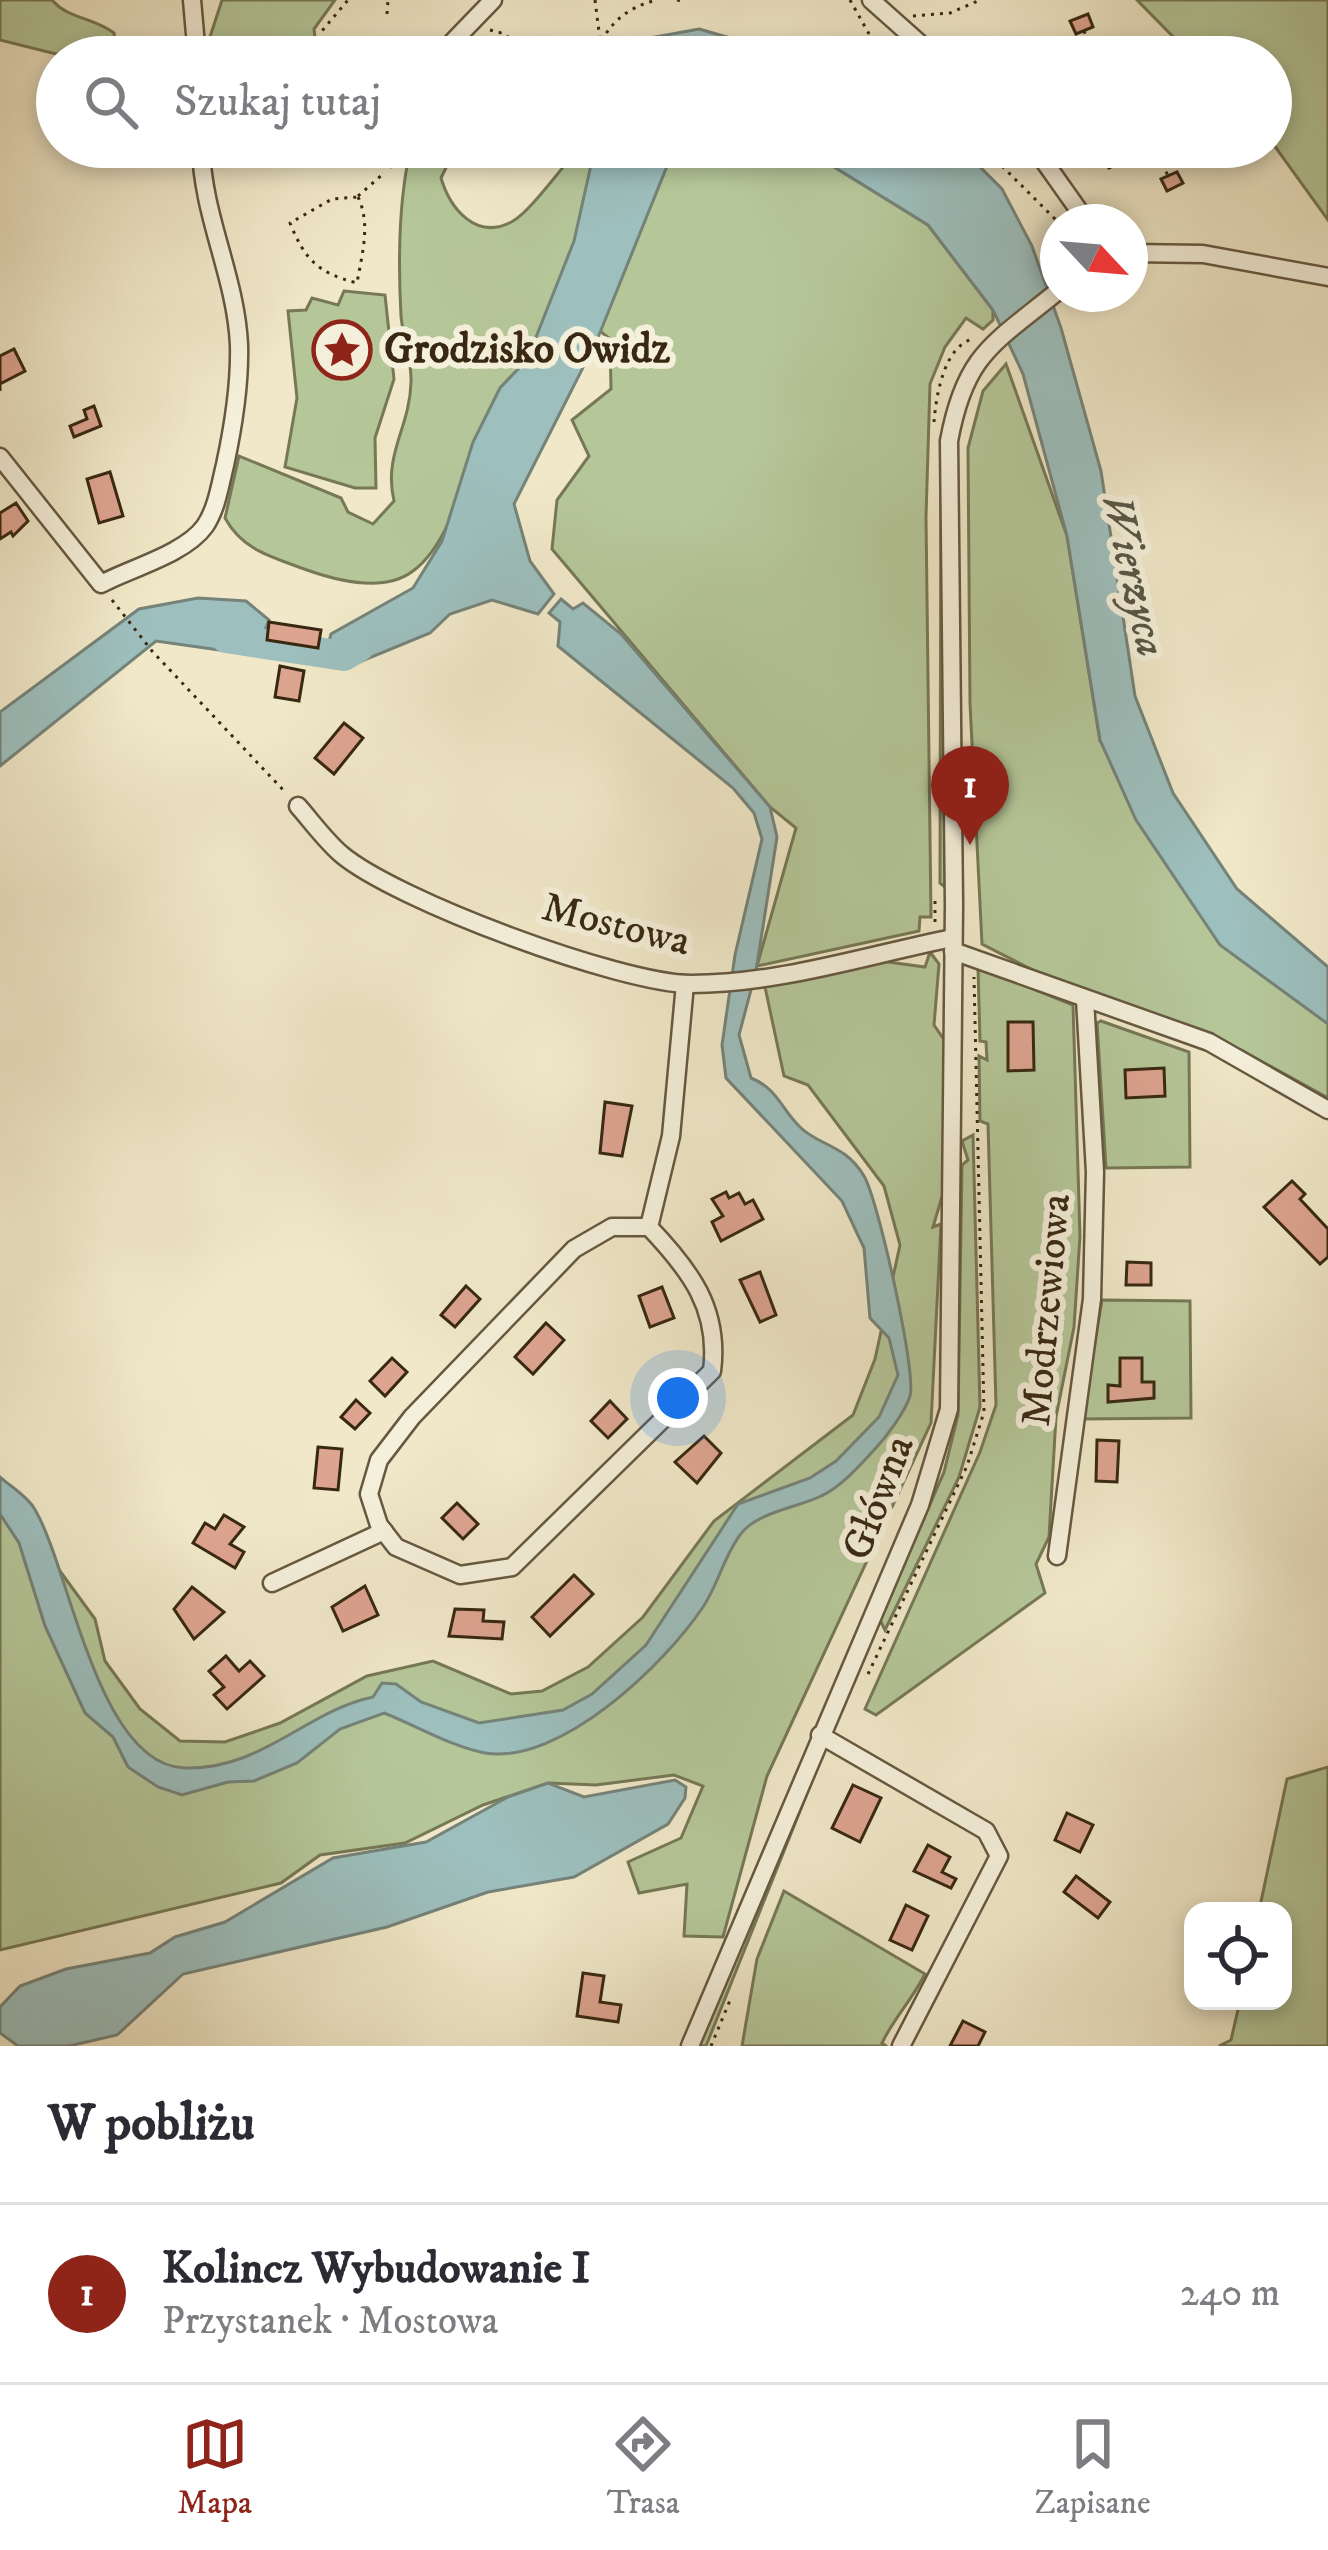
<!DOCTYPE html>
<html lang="pl">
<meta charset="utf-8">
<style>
:root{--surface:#fff;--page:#f2f2f3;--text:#2b2b33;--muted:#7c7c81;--line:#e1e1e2;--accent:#8f2418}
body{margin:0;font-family:"IM FELL DW Pica",serif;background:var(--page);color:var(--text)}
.controls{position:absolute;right:36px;bottom:36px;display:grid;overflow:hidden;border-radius:24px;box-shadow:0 6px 18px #0003}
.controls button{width:108px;height:108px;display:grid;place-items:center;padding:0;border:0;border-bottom:3px solid var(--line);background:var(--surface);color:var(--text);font:60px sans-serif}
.compass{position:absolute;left:1040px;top:204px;width:108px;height:108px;border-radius:50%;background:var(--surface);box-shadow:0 6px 18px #0003;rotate:116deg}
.you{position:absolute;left:678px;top:1398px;width:42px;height:42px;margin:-30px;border:9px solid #fff;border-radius:50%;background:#1a73e8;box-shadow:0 0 0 18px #1a73e833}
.badge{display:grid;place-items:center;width:78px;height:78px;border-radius:50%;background:var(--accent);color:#fff;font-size:39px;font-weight:700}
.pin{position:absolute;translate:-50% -99px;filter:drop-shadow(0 3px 6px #0008)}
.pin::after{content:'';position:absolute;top:63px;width:42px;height:36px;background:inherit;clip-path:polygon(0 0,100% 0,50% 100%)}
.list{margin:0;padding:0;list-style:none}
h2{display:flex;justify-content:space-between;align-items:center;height:156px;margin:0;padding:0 48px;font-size:51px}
h2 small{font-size:39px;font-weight:400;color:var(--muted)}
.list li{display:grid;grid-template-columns:78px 1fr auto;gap:36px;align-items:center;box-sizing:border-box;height:180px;padding:0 48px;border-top:3px solid var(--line)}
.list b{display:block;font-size:45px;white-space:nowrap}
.list p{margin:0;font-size:39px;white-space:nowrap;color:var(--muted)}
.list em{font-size:39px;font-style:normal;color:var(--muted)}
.icon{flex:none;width:66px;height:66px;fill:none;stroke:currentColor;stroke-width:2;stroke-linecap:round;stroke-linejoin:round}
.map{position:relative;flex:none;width:1328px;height:2046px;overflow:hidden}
.search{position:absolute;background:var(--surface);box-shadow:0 6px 18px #0003;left:36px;right:36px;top:36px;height:132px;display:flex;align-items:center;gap:30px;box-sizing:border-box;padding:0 42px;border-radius:66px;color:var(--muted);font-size:45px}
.sheet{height:336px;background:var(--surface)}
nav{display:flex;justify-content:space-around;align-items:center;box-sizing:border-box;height:168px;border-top:3px solid var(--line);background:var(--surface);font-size:33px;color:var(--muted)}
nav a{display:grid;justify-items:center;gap:6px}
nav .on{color:var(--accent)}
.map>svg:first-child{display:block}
</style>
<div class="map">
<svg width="1328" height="2046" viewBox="0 0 1328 2046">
<rect width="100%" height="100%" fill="#f0e8c8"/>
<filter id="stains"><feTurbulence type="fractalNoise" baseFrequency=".00167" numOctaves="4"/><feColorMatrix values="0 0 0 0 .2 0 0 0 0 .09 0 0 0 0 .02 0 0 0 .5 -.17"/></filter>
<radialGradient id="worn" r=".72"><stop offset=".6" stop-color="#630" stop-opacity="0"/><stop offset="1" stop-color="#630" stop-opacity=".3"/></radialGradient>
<g fill="#b5c799" stroke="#767856" stroke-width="3">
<path d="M 0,0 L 52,0 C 68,19 93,17 114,33 L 116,52 L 68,57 L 0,40 Z"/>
<path d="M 222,0 L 335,0 L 314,29 L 317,57 L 212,57 L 210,37 Z"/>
<path d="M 1137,0 L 1328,0 L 1328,220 L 1271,141 L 1271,57 L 1193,57 Z"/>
<path d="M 411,147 L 456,147 L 441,178 C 450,208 476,242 513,221 C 531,211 562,166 579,149 L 595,147 C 585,217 562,293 529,356 C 521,370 506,378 499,391 C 470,442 460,536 413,571 C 384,593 338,581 307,570 C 273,557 243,551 225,518 L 239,456 L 341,498 L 348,512 L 373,524 L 394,501 C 383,454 410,428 411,382 C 412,360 403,338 401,316 C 398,261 398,201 411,147 Z"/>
<path d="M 690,147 L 802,147 L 928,225 L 993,310 L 993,320 L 983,329 L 966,318 L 945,347 L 930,384 L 926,517 L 931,917 L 920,917 L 919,931 L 757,966 L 796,828 L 770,807 L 552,549 L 557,500 L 589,456 L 572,420 L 611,389 L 610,339 L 600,331 L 671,156 Z"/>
<path d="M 344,291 L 385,295 L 394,379 L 375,438 L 376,488 L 355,488 L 285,467 L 297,398 L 288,311 L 306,310 L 312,298 L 338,305 Z"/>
<path d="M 1006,364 L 1067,536 L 1100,741 L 1309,1008 L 1328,1024 L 1328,1098 L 1241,1050 L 1095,1002 L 982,944 L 970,703 L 968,448 L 983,391 Z"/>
<path d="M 941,436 L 945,887 L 940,883 Z"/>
<path d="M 930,952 L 939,964 L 934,1025 L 945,1041 L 946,1183 L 933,1227 L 941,1224 L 931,1423 L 767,1776 L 723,1937 L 684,1936 L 687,1884 L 639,1893 L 628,1862 L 681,1838 L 703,1786 L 674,1775 L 596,1785 L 548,1783 L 483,1805 L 405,1843 L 320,1855 L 281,1883 L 0,1950 L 0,1489 L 95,1619 L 105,1661 L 140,1709 L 180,1741 L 225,1742 L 280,1723 L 367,1676 L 433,1661 L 511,1694 L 542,1691 L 588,1667 L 643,1617 L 714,1521 L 853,1415 L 875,1359 L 900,1245 L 884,1186 L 808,1085 L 784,1076 L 765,987 L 881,961 L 925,967 Z"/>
<path d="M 978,967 L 1073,1005 L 1080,1236 L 1074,1327 L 1056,1417 L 1049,1537 L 1036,1564 L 1045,1593 L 876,1715 L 865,1709 L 980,1452 L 996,1405 L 988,1124 L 980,1121 L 979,1056 L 987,1060 L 986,1042 L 980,1041 Z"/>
<path d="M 1101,1021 L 1189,1052 L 1190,1167 L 1106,1168 L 1097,1023 Z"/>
<path d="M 973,1135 L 980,1407 L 959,1477 L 885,1630 L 880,1620 L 944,1472 L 958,1415 L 962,1165 L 968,1160 L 962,1141 Z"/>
<path d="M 1102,1300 L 1190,1301 L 1191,1418 L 1082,1419 Z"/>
<path d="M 824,1751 L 706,2046 L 698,2046 Z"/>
<path d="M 1328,1767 L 1328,2046 L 1219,2046 L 1231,2040 L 1240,2001 L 1283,2001 L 1283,1911 L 1259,1911 L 1287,1779 Z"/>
<path d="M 784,1891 L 925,1974 C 912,2000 894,2018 882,2043 L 886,2046 L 742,2046 L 757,1959 Z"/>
</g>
<g fill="#9dbfbd" stroke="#758379" stroke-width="3">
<path d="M 699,29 L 797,57 L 627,57 L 650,38 Z"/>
<path d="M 595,147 L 690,147 L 671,156 L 597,340 L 514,504 L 530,561 L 554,594 L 538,614 L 492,600 L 450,614 L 430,633 L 345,668 L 323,665 L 331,634 L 413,588 L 442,541 L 473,442 L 500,388 L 527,360 L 574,241 Z"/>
<path d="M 802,147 L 960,147 L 1002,189 L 1032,246 L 1061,328 L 1101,471 L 1135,696 L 1173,793 L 1237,889 L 1328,967 L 1328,1024 L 1220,945 L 1136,820 L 1100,740 L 1067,536 L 1023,374 L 993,310 L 928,225 Z"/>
<path d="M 198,598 L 246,601 L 269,620 L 255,655 L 156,641 L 0,766 L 0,712 L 139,609 Z"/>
<path d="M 561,599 L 573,609 L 583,603 L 621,634 L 770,807 L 777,837 L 756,971 L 739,1035 L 751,1078 C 778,1089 781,1109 801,1128 C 820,1146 846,1145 864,1176 C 878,1199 917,1374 910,1396 C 905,1412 887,1436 875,1449 C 861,1464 840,1488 821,1496 C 797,1508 756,1512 740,1535 C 724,1556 718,1585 703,1607 C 665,1664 561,1765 485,1753 C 452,1747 415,1725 384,1713 L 340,1729 L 297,1763 L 254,1781 L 228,1782 L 182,1795 L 158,1787 L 128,1767 L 113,1737 L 85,1713 L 45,1626 L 19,1543 L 0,1514 L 0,1477 C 10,1486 27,1496 34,1508 C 70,1566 97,1766 185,1768 C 262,1770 306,1711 373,1697 L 382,1683 L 396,1684 L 421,1702 L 479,1723 L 563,1710 L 592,1694 L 646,1645 L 738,1504 L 810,1478 L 836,1461 L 879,1417 L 898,1375 L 889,1338 L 870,1318 L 864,1248 L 842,1201 L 726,1078 L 722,1045 L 735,955 L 762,839 L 754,813 L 733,788 L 558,646 L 560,622 L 549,613 Z"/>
<path d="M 675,1780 L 686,1787 L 685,1798 L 668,1824 L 574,1877 L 488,1892 L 387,1927 L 183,1974 L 117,2035 L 69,2046 L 18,2046 L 0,2033 L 0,2007 L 20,1986 L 66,1969 L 150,1953 L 175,1937 L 225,1922 L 333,1858 L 426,1842 L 508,1797 L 548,1783 L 584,1797 Z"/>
</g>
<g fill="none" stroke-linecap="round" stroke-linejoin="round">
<path stroke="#9dbfbd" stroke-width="30" d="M 226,638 L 344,656 L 359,647"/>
</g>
<g fill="#dda490" stroke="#382812" stroke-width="3">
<path d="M 1088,14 L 1093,27 L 1076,34 L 1070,21 Z"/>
<path d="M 1118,147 L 1124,161 L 1109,168 L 1102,152 Z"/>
<path d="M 1177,172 L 1183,183 L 1167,191 L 1161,179 Z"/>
<path d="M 14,349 L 25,371 L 0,384 L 0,391 L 0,356 Z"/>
<path d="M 94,406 L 101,426 L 74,437 L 70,426 L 87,419 L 84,410 Z"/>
<path d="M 110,472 L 123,516 L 99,523 L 87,479 Z"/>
<path d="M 16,503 L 28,521 L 13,536 L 11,532 L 0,539 L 0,513 Z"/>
<path d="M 269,622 L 321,630 L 318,648 L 267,640 Z"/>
<path d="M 280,666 L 304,671 L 299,701 L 275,697 Z"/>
<path d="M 344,723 L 363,738 L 334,774 L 315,758 Z"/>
<path d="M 1008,1022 L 1033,1022 L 1034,1070 L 1008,1071 Z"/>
<path d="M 1164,1068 L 1165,1096 L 1126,1098 L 1125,1070 Z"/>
<path d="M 605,1102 L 632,1106 L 622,1156 L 600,1153 Z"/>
<path d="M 1292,1181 L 1305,1194 L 1300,1199 L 1328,1229 L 1328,1257 L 1320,1264 L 1264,1207 Z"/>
<path d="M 726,1192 L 729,1198 L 739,1193 L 745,1204 L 753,1200 L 763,1219 L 721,1241 L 712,1222 L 723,1216 L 712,1199 Z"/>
<path d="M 1127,1262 L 1151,1263 L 1151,1285 L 1126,1285 Z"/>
<path d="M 760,1272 L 776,1315 L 760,1322 L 740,1280 Z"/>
<path d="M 466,1286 L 480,1299 L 455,1327 L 441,1315 Z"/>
<path d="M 662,1287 L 674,1318 L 650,1327 L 639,1296 Z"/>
<path d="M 546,1323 L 564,1340 L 533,1374 L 515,1357 Z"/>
<path d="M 392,1358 L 407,1372 L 385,1396 L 370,1381 Z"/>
<path d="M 1120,1358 L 1142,1358 L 1142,1382 L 1154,1382 L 1154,1398 L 1108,1402 L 1108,1385 L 1120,1386 Z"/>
<path d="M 356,1400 L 370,1413 L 355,1429 L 341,1417 Z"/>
<path d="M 610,1401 L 627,1419 L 608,1438 L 591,1421 Z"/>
<path d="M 704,1436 L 721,1453 L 697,1483 L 675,1462 Z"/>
<path d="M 1097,1440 L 1119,1441 L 1117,1482 L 1096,1481 Z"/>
<path d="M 318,1447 L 342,1449 L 338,1490 L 314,1488 Z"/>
<path d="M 457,1503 L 478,1524 L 463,1539 L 442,1518 Z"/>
<path d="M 224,1515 L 244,1527 L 230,1544 L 244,1552 L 235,1568 L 193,1543 L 205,1523 L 215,1529 Z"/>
<path d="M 574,1575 L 593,1594 L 550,1636 L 532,1617 Z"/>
<path d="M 365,1586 L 378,1615 L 343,1631 L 332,1607 Z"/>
<path d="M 192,1587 L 224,1612 L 194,1639 L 174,1609 Z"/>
<path d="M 455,1609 L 484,1610 L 483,1621 L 504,1622 L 502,1639 L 449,1636 Z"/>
<path d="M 226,1656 L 239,1671 L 250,1661 L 264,1676 L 227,1709 L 214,1695 L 224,1687 L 209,1671 Z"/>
<path d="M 853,1785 L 881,1798 L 860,1842 L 832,1828 Z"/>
<path d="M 1067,1813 L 1093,1825 L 1080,1852 L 1055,1840 Z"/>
<path d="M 928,1845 L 950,1857 L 942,1872 L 956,1879 L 951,1888 L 914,1871 Z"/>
<path d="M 1076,1876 L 1110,1902 L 1098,1918 L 1064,1892 Z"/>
<path d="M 906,1905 L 928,1916 L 912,1950 L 890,1940 Z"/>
<path d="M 583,1973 L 604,1976 L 600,2002 L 621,2005 L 618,2022 L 577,2016 Z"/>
<path d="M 963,2021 L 985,2032 L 978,2046 L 950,2046 Z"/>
</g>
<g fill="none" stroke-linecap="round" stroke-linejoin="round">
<defs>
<g id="minor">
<path d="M 192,0 L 197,57"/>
<path d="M 871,0 L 935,57"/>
<path d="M 438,57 L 493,0"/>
<path d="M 1034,147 L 1087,222"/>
<path d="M 1130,253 L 1203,254 L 1328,277"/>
<path d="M 0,457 L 101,584 C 131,568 185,554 205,526 C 217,508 220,485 225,465 C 233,428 240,383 239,345 C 236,277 202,215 201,147"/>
<path d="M 298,806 C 312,822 325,840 341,854 C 395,900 621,984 691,984 C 779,984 867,955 953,938"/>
<path d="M 953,951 L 1209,1042 L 1328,1110"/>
<path d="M 649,1227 L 612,1227 L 574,1249 L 412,1417 L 379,1460 L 369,1494 L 379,1525 L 396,1547 L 460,1575 L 512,1567 L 712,1371 C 720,1309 690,1270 649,1227 L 671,1136 L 685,984"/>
<path d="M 1057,1556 L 1092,1299 L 1095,1172 L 1085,999"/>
<path d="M 272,1583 L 384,1531"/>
<path d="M 820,1735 L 986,1831 L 999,1856 L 901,2046"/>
<path d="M 690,2046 L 920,1505 L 949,1409 L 954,904 L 949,441 C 965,354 993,344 1058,291"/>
</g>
</defs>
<use href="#minor" stroke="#665840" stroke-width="21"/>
<g stroke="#382812" stroke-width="3" stroke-dasharray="3 6" stroke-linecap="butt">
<path d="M 595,0 L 600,40"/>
<path d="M 677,0 L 683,1"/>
<path d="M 850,0 L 882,57"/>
<path d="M 387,14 L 388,0"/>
<path d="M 913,16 L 950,13 L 980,0"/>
<path d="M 490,30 L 505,34 L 526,57"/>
<path d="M 1084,31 L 1095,57"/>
<path d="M 322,57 L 321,32 L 348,0"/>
<path d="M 594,57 C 606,26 624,8 657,0"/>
<path d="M 983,147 L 1058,222"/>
<path d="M 1155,147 L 1168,176"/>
<path d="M 567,151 L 569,147"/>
<path d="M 969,152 L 974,147"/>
<path d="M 1121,153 L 1134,147"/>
<path d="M 390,168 L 397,147"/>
<path d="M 358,196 L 383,174"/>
<path d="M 358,197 C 371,224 362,254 357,283 C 318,273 305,260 290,223 L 332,199 Z"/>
<path d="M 934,422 C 936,396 944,346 973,339"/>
<path d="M 112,600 L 152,651 L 286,793"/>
<path d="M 935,922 L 935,896"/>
<path d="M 868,1674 L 967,1466 L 984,1412 L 974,977"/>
<path d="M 711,2046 L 731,1998"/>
</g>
<use href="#minor" stroke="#f5f0db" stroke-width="16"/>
</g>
<defs>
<symbol id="sight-ring" viewBox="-11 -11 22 22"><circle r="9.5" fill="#f5f0db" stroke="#8f2418" stroke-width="1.5"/><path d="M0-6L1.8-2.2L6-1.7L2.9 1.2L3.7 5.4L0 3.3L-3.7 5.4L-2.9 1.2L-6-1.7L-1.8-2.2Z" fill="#8f2418"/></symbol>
</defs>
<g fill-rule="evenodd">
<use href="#sight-ring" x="309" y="317" width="66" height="66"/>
</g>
<g text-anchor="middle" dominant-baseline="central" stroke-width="12" stroke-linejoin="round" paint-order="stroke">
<g font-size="42" font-weight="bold" fill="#382812" stroke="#f5f0db" text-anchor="start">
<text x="384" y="350">Grodzisko Owidz</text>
</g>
<g font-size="42" fill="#382812" stroke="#f5f0db">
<text transform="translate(616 925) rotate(14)">Mostowa</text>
<text transform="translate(1047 1310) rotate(-85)">Modrzewiowa</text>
<text transform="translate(879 1498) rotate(-69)">Główna</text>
</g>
<g font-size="45" font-style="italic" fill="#565545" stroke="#f5f0db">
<text transform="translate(1133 575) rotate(77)">Wierzyca</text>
</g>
</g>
<rect width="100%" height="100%" filter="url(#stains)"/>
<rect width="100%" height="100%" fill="url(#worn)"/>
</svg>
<div class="controls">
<button><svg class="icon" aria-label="locate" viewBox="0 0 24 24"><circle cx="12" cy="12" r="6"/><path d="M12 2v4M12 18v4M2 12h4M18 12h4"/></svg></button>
</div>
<svg class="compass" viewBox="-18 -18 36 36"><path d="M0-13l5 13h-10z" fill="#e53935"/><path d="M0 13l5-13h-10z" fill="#7c7c81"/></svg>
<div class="you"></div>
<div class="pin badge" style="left:970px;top:845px">1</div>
<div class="search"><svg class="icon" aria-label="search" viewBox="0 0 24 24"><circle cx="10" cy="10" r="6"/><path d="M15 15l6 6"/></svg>Szukaj tutaj</div>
</div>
<section class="sheet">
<h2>W pobliżu<small></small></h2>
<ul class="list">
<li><span class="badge">1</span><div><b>Kolincz Wybudowanie I</b><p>Przystanek · Mostowa</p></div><em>240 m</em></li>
</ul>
</section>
<nav>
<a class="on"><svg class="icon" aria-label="map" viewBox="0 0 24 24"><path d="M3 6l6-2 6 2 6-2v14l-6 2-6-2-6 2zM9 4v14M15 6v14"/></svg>Mapa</a>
<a><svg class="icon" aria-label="directions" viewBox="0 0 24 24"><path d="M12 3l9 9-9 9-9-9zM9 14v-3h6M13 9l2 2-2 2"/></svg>Trasa</a>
<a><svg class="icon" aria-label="saved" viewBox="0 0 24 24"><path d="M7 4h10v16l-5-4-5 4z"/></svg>Zapisane</a>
</nav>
